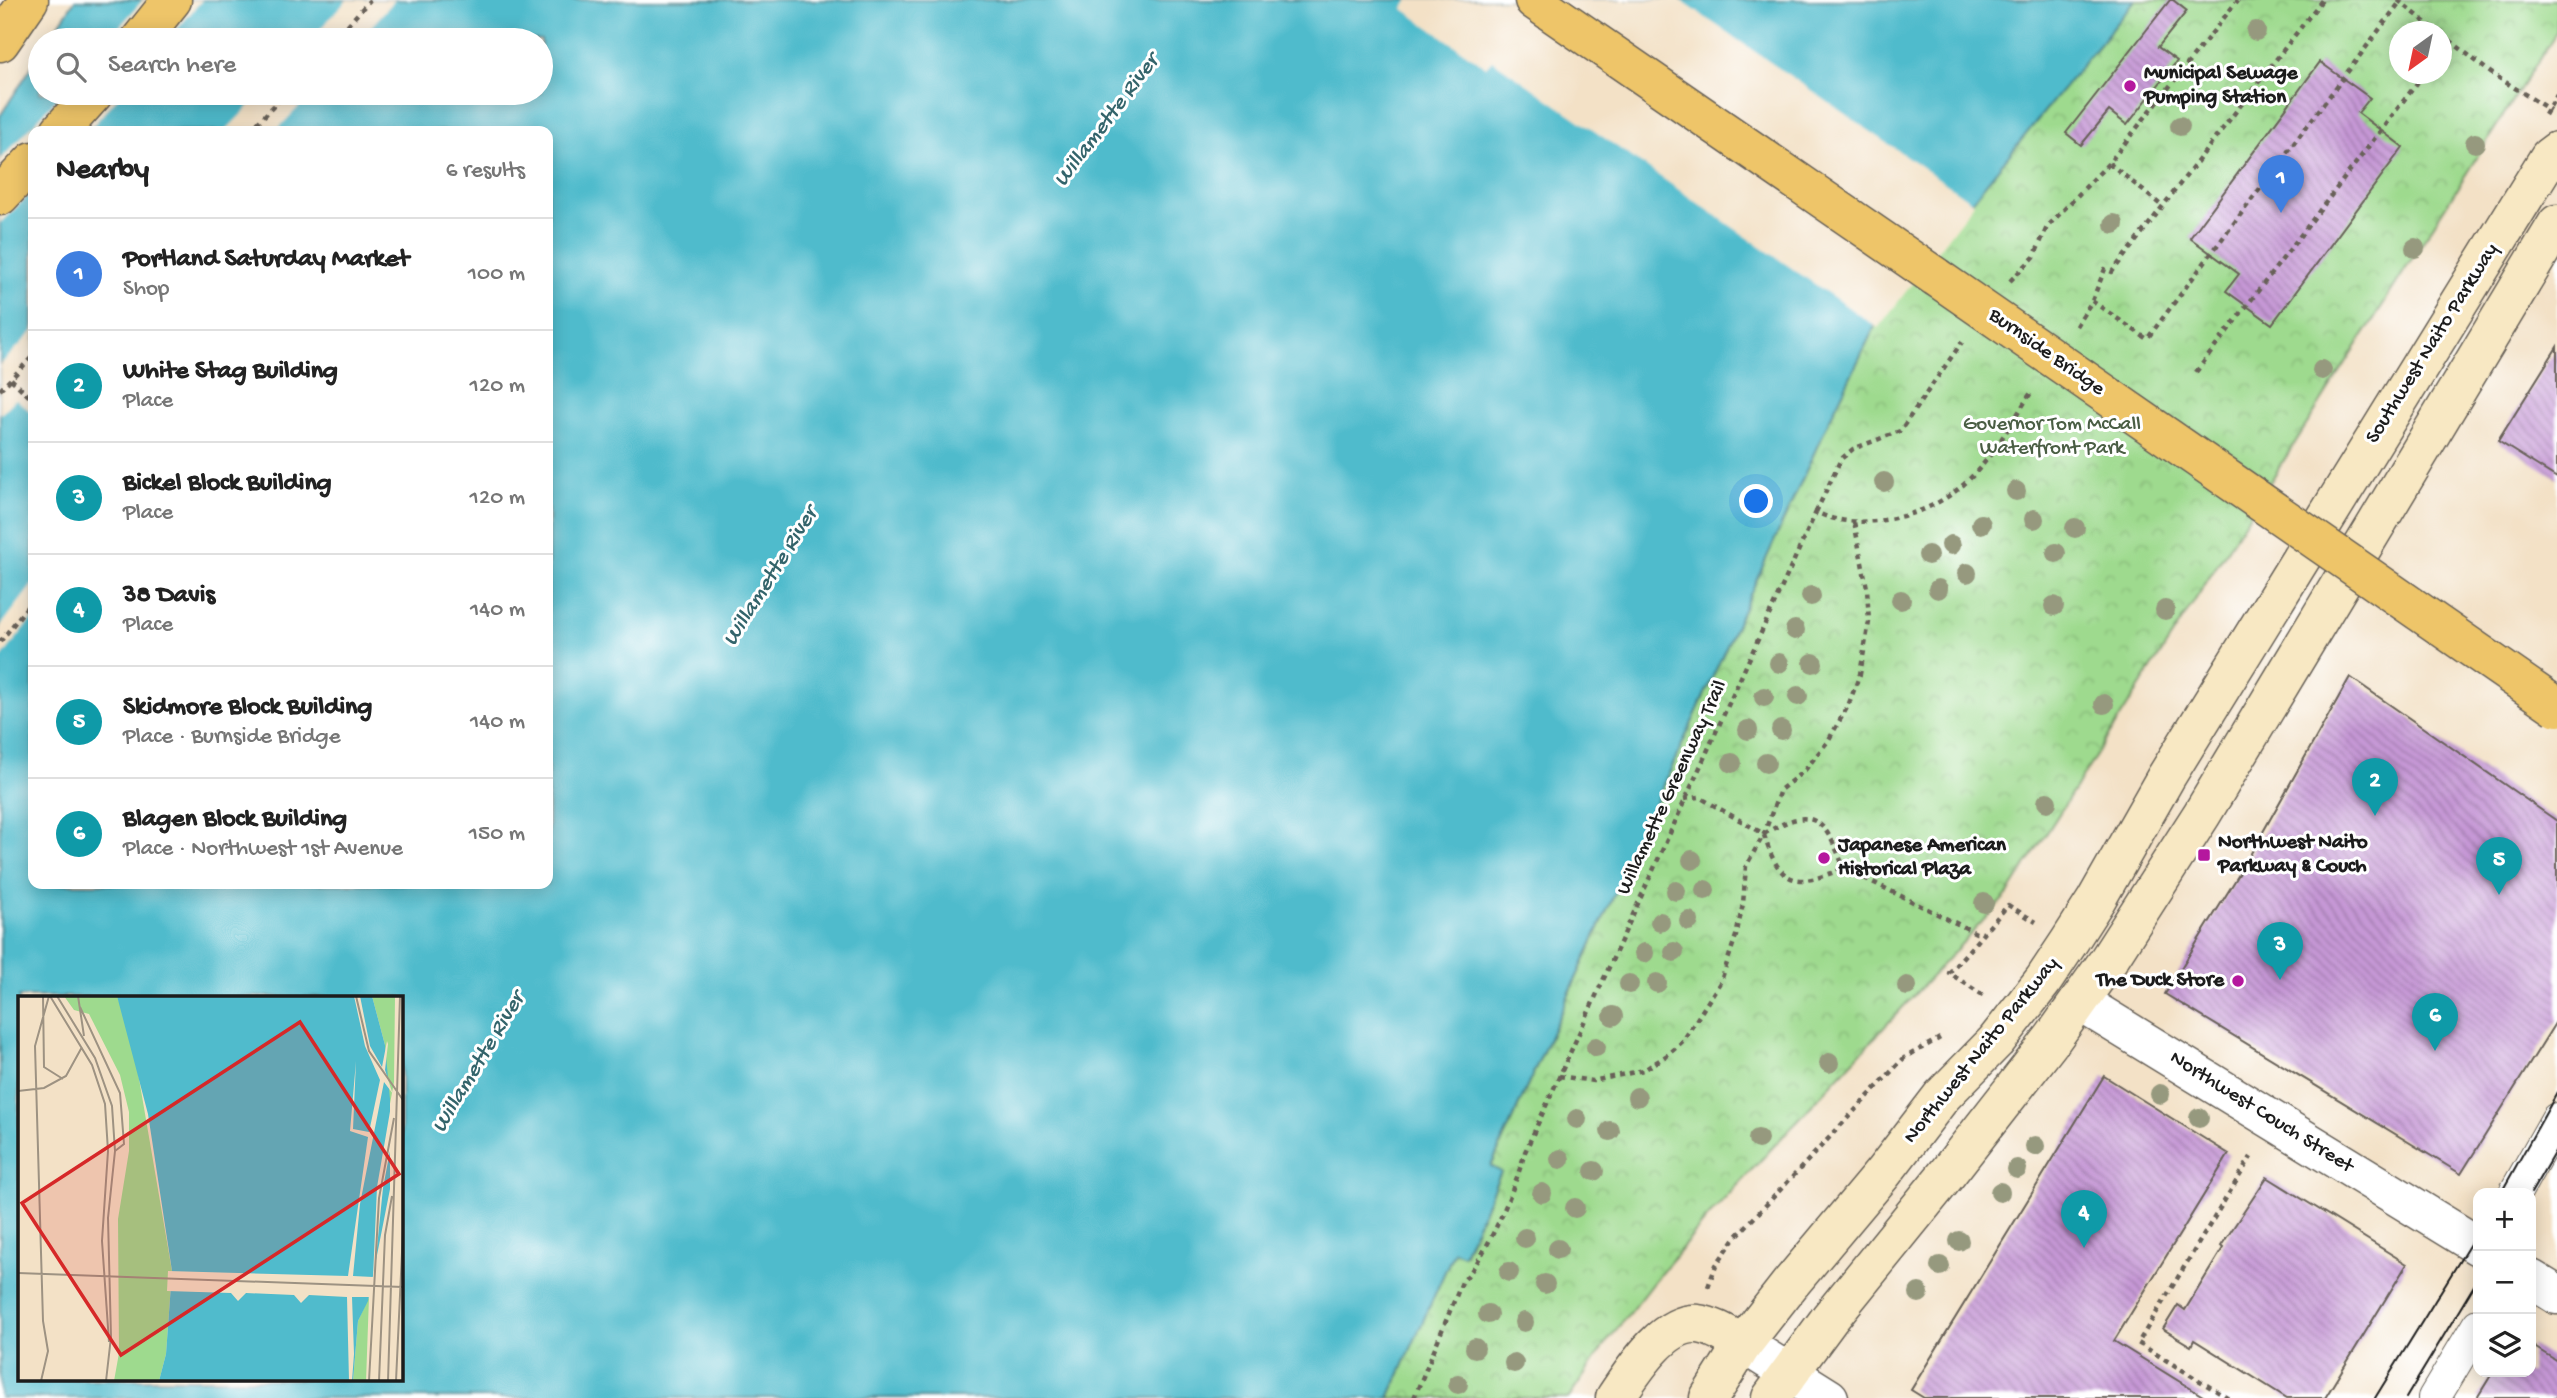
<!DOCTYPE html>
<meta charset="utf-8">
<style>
:root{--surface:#fff;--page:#f6f6f6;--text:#222;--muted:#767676;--line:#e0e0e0;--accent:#d93025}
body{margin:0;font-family:"Gochi Hand",sans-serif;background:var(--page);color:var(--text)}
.controls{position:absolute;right:21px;bottom:21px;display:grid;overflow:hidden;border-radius:14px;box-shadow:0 4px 18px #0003}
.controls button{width:63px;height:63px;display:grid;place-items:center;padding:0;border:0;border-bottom:2px solid var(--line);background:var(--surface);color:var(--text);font:35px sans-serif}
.compass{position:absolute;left:2389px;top:21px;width:63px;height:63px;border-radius:50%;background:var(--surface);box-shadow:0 4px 18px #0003;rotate:213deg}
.you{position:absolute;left:1757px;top:502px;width:24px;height:24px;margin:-18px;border:5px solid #fff;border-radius:50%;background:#1a73e8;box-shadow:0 0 0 10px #1a73e833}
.badge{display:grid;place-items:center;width:46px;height:46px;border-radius:50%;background:var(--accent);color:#fff;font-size:23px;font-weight:700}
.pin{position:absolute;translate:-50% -58px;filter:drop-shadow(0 2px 4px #0008)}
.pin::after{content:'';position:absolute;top:37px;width:24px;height:21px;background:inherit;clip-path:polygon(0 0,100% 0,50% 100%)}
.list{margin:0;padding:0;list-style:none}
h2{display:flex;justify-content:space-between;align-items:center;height:91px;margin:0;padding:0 28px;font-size:30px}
h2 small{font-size:23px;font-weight:400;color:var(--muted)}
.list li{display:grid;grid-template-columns:46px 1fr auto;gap:21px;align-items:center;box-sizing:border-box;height:112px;padding:0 28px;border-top:2px solid var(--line)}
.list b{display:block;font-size:26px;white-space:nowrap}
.list p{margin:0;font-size:23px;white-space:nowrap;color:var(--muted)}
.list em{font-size:23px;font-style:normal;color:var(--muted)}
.icon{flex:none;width:38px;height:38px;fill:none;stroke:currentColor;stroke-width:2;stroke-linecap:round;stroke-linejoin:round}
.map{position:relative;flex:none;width:2557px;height:1398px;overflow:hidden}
.search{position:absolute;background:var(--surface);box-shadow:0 4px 18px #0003;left:28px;top:28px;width:525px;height:77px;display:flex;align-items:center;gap:18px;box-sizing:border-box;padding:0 24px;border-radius:38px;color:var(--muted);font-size:26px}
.panel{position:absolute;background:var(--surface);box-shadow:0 4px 18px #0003;left:28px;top:126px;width:525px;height:763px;border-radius:14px}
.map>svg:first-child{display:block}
</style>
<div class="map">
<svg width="2557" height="1398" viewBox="0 0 2557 1398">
<defs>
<pattern id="park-crowns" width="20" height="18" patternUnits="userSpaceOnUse" patternTransform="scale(1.75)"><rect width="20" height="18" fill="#9eda8e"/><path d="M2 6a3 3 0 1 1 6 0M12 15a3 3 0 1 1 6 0" fill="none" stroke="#88ba7a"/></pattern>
<pattern id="building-back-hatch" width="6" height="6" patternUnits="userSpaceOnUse" patternTransform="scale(1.75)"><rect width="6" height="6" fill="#c698d6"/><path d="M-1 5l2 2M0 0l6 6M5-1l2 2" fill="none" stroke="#a07bad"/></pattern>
</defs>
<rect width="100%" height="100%" fill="#fff"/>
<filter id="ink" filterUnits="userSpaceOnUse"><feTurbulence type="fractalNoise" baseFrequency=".0143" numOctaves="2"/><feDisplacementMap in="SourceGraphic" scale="14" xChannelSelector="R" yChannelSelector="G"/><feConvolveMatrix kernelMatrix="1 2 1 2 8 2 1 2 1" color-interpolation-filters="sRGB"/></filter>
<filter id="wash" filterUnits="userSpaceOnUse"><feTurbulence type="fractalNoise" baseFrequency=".00686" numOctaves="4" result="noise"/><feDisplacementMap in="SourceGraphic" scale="28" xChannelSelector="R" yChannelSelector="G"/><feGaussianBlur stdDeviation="1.57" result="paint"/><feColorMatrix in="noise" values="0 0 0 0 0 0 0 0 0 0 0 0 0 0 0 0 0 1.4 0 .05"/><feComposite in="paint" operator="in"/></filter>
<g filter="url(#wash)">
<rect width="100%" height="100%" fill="#f3e1c6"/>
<path fill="url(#park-crowns)" stroke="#5d7b55" stroke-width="2" fill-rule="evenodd" d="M 2135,0 L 2557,0 L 2557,31 L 2008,894 L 1708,1217 L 1652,1284 L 1603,1347 L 1569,1398 L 1389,1398 L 1454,1251 L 1464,1255 L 1501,1172 L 1491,1167 L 1825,429 L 1875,326 L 1970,203 ZM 2400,32 L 2442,32 L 2442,74 L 2400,74 Z"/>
<path fill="#50bbcc" stroke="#366c74" stroke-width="2" fill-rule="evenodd" d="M 75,0 L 2135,0 L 1970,203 L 1875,326 L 1825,429 L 1491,1166 L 1501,1172 L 1463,1255 L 1454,1251 L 1389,1398 L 0,1398 L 0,116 L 40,54 L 40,93 L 541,93 L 541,40 L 49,40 ZM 33,131 L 548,131 L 548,884 L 33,884 ZM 19,997 L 401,997 L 401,1379 L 19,1379 Z"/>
<g fill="#f3e1c6">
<path d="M 143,0 L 202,0 L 168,40 L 108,40 Z"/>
<path d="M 347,0 L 395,0 L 359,40 L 310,40 Z"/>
<path d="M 1409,0 L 1680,0 L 1974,203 L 1878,328 L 1492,60 L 1486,67 L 1403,9 Z"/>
<path d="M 62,93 L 122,93 L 88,131 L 33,131 L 33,191 L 0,223 L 0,160 Z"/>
<path d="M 262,93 L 312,93 L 276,131 L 225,131 Z"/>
<path d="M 33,331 L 33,409 L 31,412 L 16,399 L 0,415 L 0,365 Z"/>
<path d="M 33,584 L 33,617 L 0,660 L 0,627 Z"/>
</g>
<g id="blocks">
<g fill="url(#building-back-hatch)">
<path d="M 2170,0 L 2173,0 L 2187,11 L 2158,47 L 2177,61 L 2127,125 L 2109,111 L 2081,145 L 2066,133 Z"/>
<path d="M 2320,62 L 2370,98 L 2358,113 L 2403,147 L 2272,324 L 2226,291 L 2239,274 L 2190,238 Z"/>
<path d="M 2557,347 L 2557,478 L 2498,441 Z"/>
<path d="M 2350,677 L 2557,821 L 2557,1020 L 2461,1174 L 2165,994 L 2241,871 Z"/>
<path d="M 2104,1076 L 2229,1154 L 2114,1341 L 2206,1398 L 1924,1398 L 1911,1390 Z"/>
<path d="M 2267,1177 L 2407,1264 L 2325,1398 L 2287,1398 L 2194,1340 L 2191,1346 L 2163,1329 L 2178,1305 L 2185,1310 L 2223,1248 L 2221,1246 Z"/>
<path d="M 2531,1345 L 2557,1361 L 2557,1398 L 2477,1398 L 2493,1372 L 2531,1372 Z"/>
</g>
</g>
</g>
<g filter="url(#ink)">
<use href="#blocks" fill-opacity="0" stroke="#676158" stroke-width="2"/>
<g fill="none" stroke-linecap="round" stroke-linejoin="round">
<defs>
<g id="minor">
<path d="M 2515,1193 L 2557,1119"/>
<path d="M 2434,1398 L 2478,1325"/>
</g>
<g id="tertiary">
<path d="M 2080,1002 L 2478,1246"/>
<path d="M 2531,1279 L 2557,1295"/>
<path d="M 1743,1344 L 1829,1398"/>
</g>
<g id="secondary">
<path d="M 1615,1398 C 1632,1373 1663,1321 1698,1324 C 1714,1326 1729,1336 1743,1344"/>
<path d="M 1709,1398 L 1743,1344 L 1790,1284 L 1883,1173 L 1942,1096 L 1996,1041 L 2043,981 L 2069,942 L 2096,900 L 2166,777 L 2549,157 L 2557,151"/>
<path d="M 1771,1398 L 1830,1318 L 1946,1175 L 2053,1038 L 2107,962 L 2202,814 L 2557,224"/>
</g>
<path id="primary" d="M 1534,0 L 1936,277"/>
<g id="motorway">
<path d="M 140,40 L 172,0"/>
<path d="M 0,42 L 29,0"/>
<path d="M 60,131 L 94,93"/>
<path d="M 0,196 L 33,161"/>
</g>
</defs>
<use href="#minor" stroke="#676158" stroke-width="34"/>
<use href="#tertiary" stroke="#676158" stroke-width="41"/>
<use href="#secondary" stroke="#676158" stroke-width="41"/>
<use href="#primary" stroke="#676158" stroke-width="41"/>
<use href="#motorway" stroke="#676158" stroke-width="41"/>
<g stroke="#676158" stroke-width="4.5" stroke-dasharray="5 5" stroke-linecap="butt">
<path d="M 2398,0 L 2438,32"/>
<path d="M 2442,34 L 2491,73 L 2550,110"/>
<path d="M 334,40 L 370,0"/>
<path d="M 2442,49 L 2449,40"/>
<path d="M 2545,115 L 2557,95"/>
<path d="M 250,131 L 286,93"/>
<path d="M 2109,163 L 2162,206"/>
<path d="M 2010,281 L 2034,257 L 2047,227 L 2109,163 L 2238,0"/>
<path d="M 2092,301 L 2147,339 L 2400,2"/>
<path d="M 2076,326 L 2092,301 L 2105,269 L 2112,272 L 2322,0"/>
<path d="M 2196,372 L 2424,74"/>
<path d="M 11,379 L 33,400"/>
<path d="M 0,390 L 33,356"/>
<path d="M 1816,512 L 1841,459 L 1853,449 L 1900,431 L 1962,342"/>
<path d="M 0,642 L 33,599"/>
<path d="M 1684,799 L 1699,797 L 1764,834 C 1814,803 1825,820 1844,868"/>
<path d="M 1764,835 C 1780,887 1797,888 1844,868 L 1976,933 L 1984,933"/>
<path d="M 1983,995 L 1949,973 L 2008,905 L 2036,922"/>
<path d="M 1559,1076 L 1593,1081 L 1644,1070 L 1669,1054 L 1683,1041 L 1721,981 L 1736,936 L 1743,904 L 1746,866 L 1764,834 L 1780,790 L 1805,770 L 1828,741 L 1848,706 L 1860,674 L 1869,622 L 1867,588 L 1854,522"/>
<path d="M 1708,1287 L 1716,1265 L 1735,1238 L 1904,1058 L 1940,1038"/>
<path d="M 1414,1398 L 1462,1282 C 1486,1258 1516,1186 1525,1152 L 1816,512 C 1838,523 1861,523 1884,520 C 1968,506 1990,456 2032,391"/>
<path d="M 2228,1398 L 2138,1343 L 2251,1157"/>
</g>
<use href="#minor" stroke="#fff" stroke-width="32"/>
<use href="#tertiary" stroke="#fff" stroke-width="38"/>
<use href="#secondary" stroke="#f8e8c3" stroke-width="38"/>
<use href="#primary" stroke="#eec569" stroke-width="38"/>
<use href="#motorway" stroke="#eec569" stroke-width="38"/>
<g stroke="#1c1c1c" stroke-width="2">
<path d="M 2501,1193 L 2557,1093"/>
<path d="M 2531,1193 L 2557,1148"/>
<path d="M 2375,1398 L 2478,1231"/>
<path d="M 2406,1398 L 2478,1279"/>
</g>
<defs>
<path id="primary-bridge" d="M 1936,277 L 2557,707"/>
</defs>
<use href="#primary-bridge" stroke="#676158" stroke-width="41" stroke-linecap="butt"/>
<use href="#primary-bridge" stroke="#eec569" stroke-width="38"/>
</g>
<g fill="#96997e">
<circle cx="2256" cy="31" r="10"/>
<circle cx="2180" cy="126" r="10"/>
<circle cx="2475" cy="143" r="10"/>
<circle cx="2114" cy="224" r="10"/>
<circle cx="2415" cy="248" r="10"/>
<circle cx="2322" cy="370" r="10"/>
<circle cx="1884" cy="482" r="10"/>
<circle cx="2016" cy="491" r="10"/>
<circle cx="2034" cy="519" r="10"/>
<circle cx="1981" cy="524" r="10"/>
<circle cx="2075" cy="528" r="10"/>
<circle cx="1951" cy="545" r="10"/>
<circle cx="2056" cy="553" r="10"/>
<circle cx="1928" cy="555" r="10"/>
<circle cx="1967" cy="573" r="10"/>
<circle cx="1938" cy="589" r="10"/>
<circle cx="1811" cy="596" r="10"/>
<circle cx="1901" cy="600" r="10"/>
<circle cx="2054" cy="606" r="10"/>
<circle cx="2165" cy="610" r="10"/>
<circle cx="1795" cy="630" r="10"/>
<circle cx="1779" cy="663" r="10"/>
<circle cx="1813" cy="663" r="10"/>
<circle cx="1798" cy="696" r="10"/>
<circle cx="1764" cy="697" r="10"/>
<circle cx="2104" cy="704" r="10"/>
<circle cx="1748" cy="730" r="10"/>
<circle cx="1781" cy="730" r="10"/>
<circle cx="1732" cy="763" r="10"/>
<circle cx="1766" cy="763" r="10"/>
<circle cx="2047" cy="802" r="10"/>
<circle cx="1692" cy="860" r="10"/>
<circle cx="1705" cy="890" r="10"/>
<circle cx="1676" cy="891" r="10"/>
<circle cx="1984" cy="903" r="10"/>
<circle cx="1689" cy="921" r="10"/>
<circle cx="1660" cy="922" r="10"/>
<circle cx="1674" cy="952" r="10"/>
<circle cx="1644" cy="953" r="10"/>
<circle cx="1657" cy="983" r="10"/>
<circle cx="1629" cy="984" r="10"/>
<circle cx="1907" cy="986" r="10"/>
<circle cx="1613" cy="1016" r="10"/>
<circle cx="1596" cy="1047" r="10"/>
<circle cx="1829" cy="1063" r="10"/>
<circle cx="2160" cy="1094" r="10"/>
<circle cx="1637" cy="1097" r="10"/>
<circle cx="2199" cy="1118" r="10"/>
<circle cx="1577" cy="1119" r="10"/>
<circle cx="1610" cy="1131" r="10"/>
<circle cx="1758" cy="1139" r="10"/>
<circle cx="2035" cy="1146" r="10"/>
<circle cx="1560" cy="1159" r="10"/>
<circle cx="2017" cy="1169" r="10"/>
<circle cx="1594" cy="1171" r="10"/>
<circle cx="2000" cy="1192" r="10"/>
<circle cx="1542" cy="1193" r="10"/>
<circle cx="1575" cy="1208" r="10"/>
<circle cx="1525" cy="1238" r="10"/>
<circle cx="1959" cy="1241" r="10"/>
<circle cx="1558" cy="1249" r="10"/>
<circle cx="1940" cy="1266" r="10"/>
<circle cx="1509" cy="1272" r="10"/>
<circle cx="1545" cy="1284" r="10"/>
<circle cx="1919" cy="1293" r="10"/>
<circle cx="1488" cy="1314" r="10"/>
<circle cx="1524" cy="1322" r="10"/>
<circle cx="1475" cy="1348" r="10"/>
<circle cx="1514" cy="1363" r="10"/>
<circle cx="1458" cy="1384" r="10"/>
</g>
</g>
<g fill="#b5179e" stroke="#fff" stroke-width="2.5">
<circle cx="2130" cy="86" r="7"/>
<rect x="2197" y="848" width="14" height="14" rx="3.5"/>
<circle cx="1824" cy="858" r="7"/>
<circle cx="2238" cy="981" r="7"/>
</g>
<g text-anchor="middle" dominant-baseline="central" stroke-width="6" stroke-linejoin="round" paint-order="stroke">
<g font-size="21" font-weight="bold" fill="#1c1c1c" stroke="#fff" text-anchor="start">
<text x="2144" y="74">Municipal Sewage<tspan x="2144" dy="24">Pumping Station</tspan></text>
<text x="2218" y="843">Northwest Naito<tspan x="2218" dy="24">Parkway &amp; Couch</tspan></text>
<text x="1838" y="846">Japanese American<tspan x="1838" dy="24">Historical Plaza</tspan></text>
<text x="2224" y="981" text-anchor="end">The Duck Store</text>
</g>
<g font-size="21" fill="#1c1c1c" stroke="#fff">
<text transform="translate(2433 344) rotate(-58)">Southwest Naito Parkway</text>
<text transform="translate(2046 353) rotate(35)">Burnside Bridge</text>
<text transform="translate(1673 788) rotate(-65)">Willamette Greenway Trail</text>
<text transform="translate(1982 1051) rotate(-51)">Northwest Naito Parkway</text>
<text transform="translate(2261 1113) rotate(32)">Northwest Couch Street</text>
</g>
<g font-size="21" fill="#4a5e44" stroke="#fff">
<text x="2052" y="425">Governor Tom McCall<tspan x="2052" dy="24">Waterfront Park</tspan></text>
</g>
<g font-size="23" font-style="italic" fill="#33646b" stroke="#fff">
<text transform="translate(1107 121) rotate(-53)">Willamette River</text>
<text transform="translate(771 577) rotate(-58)">Willamette River</text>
<text transform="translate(479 1063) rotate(-59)">Willamette River</text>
</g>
</g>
<g transform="translate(18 996)">
<rect width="385" height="385" fill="#f3e1c6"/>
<path d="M 46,0 L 99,0 L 114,42 L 154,275 L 148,358 L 141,385 L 96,385 L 101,357 L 100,223 L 111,155 L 111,116 L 102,79 L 71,18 L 56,14 ZM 354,0 L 377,0 L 376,86 L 369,124 L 367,49 ZM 351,301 L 348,385 L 335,385 L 340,325 Z" fill="#9eda8e"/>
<path d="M 99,0 L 354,0 L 367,49 L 372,103 L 372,193 L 350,305 L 340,325 L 335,385 L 141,385 L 148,358 L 154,275 L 130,118 Z" fill="#50bbcc"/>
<path d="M 336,0 L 342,0 L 352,50 L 364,71 L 369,45 L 370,48 L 367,74 L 376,102 L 376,193 L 362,258 L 374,189 L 375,139 L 365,192 L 354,301 L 334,301 L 336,358 L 334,385 L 331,385 L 329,301 L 291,299 L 283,307 L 276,299 L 228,297 L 220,305 L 213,297 L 149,295 L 150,275 L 330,280 L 350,141 L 332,135 L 338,65 L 335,133 L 351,136 L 362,84 L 347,50 ZM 366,86 L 375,98 L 359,191 L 355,281 L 335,280 L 342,208 Z" fill="#f3e1c6" fill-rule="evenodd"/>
<path fill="none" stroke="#9d9282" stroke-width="2" d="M 25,0 L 26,71 L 45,83M 32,0 L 74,69 L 87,108 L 90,155 L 84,245 L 91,346M 39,0 L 77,62 L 94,110 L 97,155 L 90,222 L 93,341 L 88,385M 60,0 L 66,40M 338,0 L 351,55 L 385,104M 62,11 L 102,97 L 106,148 L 97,155M 0,95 L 26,92 L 48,80 L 64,51M 0,277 L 385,291M 23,385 L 30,355 L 25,325 L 17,50 L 31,0M 351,385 L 361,202 L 376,122M 361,385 L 367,239 L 374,200M 370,385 L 382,0M 378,385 L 385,235"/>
<path fill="#d62828" fill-opacity="0.15" stroke="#d62828" stroke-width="3.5" d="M 282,26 L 381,178 L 103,359 L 4,207 Z"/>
<rect width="385" height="385" fill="none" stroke="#1c1c1c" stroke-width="3.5"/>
</g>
</svg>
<div class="controls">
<button>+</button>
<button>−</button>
<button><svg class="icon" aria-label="layers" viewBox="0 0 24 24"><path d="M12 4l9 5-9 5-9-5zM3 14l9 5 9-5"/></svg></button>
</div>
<svg class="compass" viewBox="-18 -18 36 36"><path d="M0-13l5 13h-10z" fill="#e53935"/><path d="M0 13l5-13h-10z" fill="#767676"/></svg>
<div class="you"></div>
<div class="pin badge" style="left:2281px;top:213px;background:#3f7fe0">1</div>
<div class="pin badge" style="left:2375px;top:816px;background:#0f9aa8">2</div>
<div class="pin badge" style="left:2280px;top:980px;background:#0f9aa8">3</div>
<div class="pin badge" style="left:2084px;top:1248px;background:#0f9aa8">4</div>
<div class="pin badge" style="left:2499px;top:895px;background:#0f9aa8">5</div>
<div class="pin badge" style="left:2435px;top:1051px;background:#0f9aa8">6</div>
<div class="search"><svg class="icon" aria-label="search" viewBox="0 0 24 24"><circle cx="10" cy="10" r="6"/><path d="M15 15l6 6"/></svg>Search here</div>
<section class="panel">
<h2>Nearby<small>6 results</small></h2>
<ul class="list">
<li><span class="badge" style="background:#3f7fe0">1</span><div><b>Portland Saturday Market</b><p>Shop</p></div><em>100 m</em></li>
<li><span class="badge" style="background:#0f9aa8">2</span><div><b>White Stag Building</b><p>Place</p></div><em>120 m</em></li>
<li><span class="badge" style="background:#0f9aa8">3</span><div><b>Bickel Block Building</b><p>Place</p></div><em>120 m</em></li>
<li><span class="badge" style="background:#0f9aa8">4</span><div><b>38 Davis</b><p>Place</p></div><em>140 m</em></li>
<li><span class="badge" style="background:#0f9aa8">5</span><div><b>Skidmore Block Building</b><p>Place · Burnside Bridge</p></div><em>140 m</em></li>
<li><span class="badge" style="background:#0f9aa8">6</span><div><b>Blagen Block Building</b><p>Place · Northwest 1st Avenue</p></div><em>150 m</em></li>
</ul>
</section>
</div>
